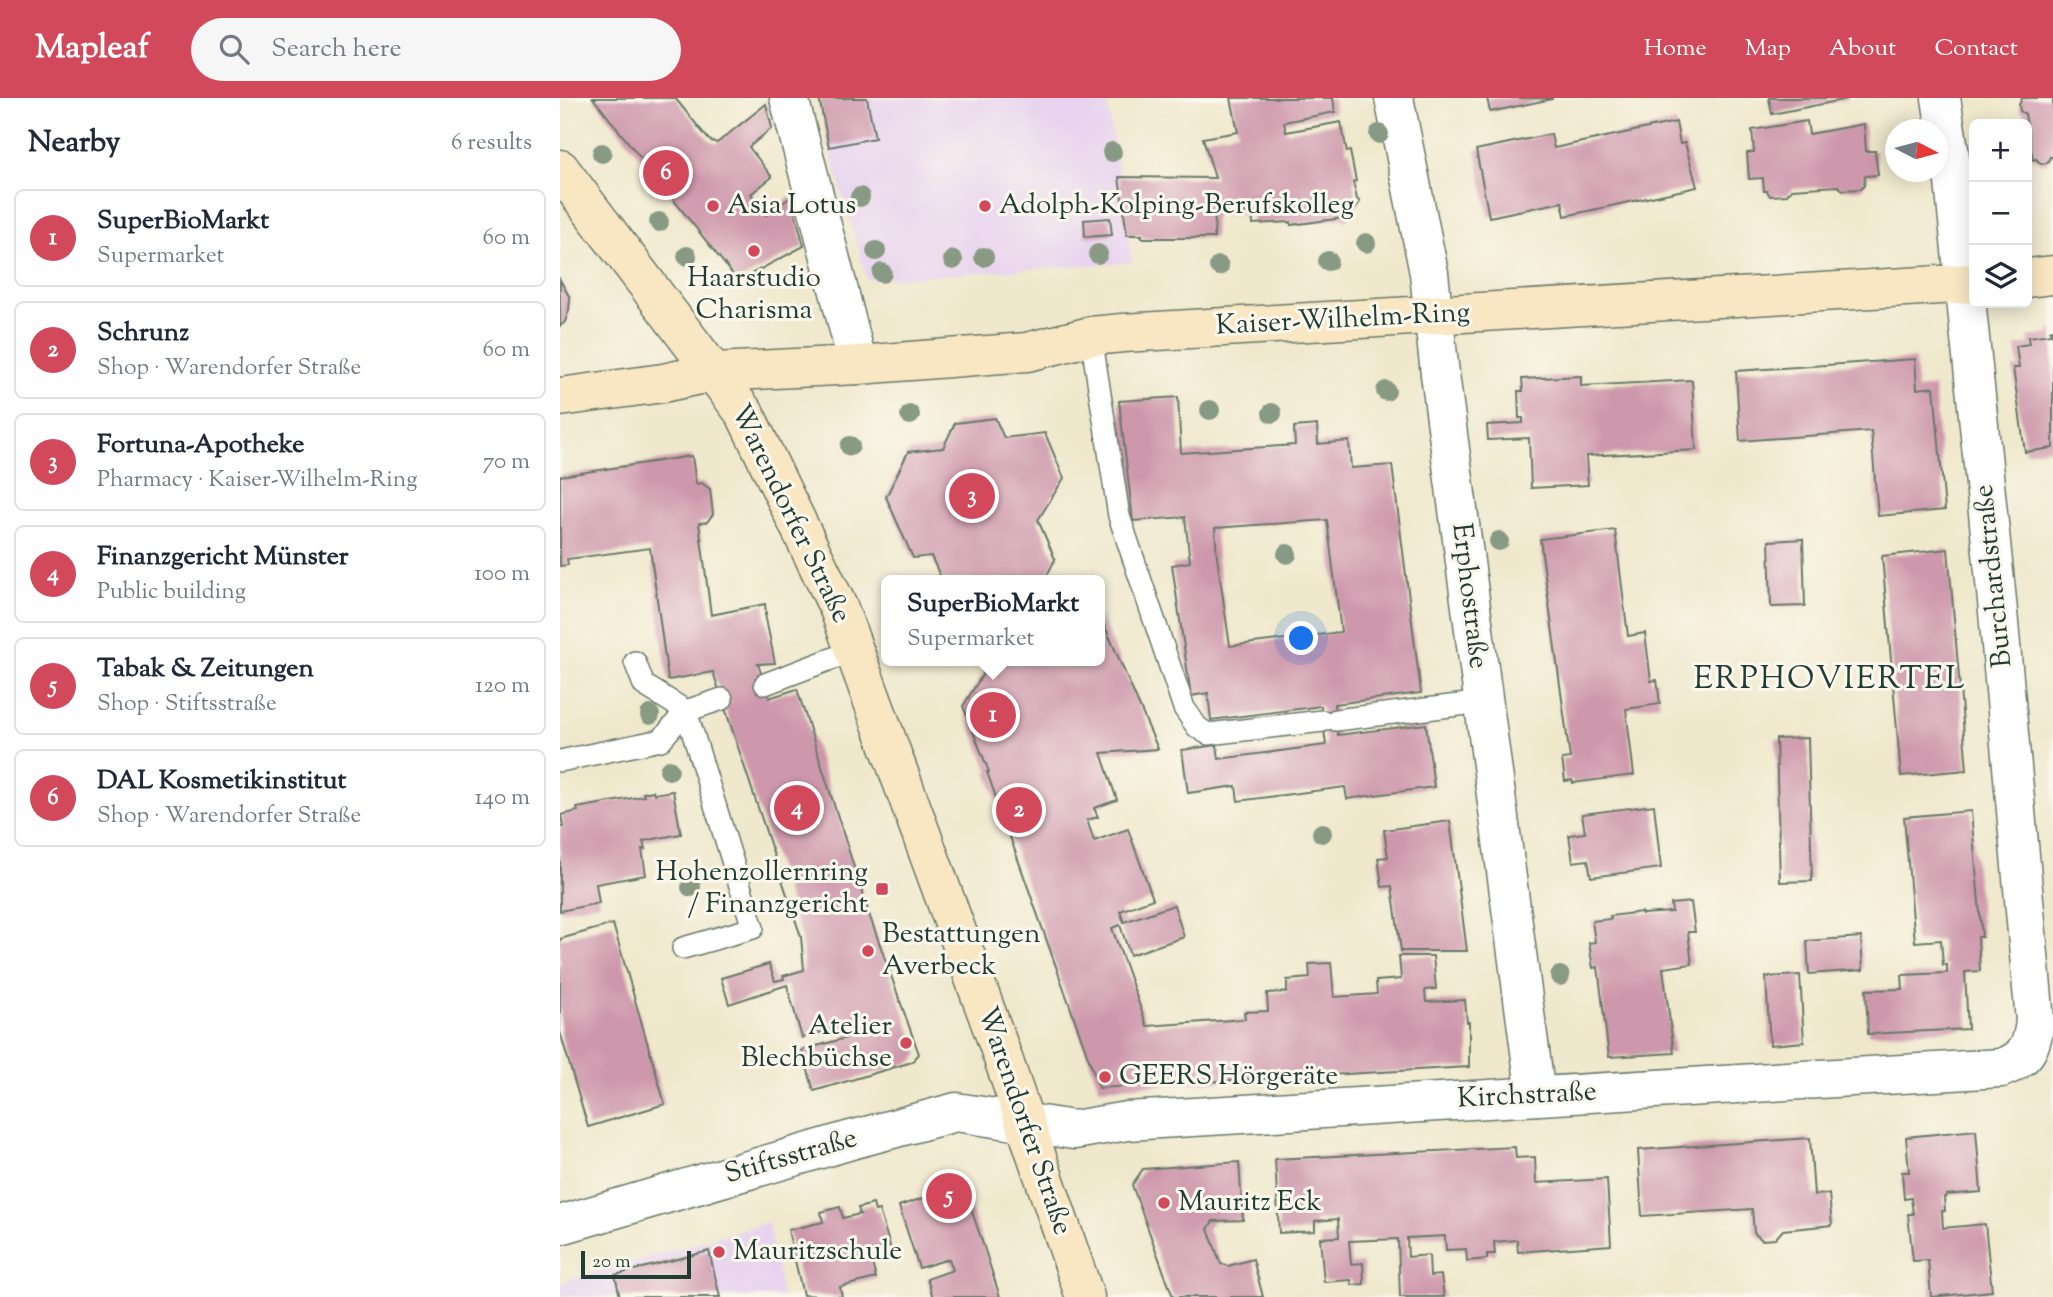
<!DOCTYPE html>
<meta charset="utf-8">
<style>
:root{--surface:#fff;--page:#f6f6f7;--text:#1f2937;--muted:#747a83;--line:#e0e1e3;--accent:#d1495b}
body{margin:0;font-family:"Sorts Mill Goudy",serif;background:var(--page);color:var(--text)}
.controls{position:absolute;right:21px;top:21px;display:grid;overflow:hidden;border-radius:10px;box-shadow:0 4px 18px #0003}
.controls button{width:63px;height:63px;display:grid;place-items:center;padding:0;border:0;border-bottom:2px solid var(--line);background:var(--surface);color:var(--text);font:35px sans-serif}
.compass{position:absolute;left:1325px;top:21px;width:63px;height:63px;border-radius:50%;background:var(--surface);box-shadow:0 4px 18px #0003;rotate:96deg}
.scale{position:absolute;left:21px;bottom:18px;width:110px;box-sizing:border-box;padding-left:7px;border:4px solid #1f3d34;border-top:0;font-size:19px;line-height:24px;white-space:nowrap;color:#1f3d34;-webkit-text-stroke:5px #fbf7ec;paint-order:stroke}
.you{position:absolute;left:742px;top:541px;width:24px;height:24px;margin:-18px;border:5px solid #fff;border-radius:50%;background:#1a73e8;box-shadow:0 0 0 10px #1a73e833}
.badge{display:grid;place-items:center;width:46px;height:46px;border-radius:50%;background:var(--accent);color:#fff;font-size:23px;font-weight:700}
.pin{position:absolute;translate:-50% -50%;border:4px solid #fff;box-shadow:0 2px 7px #0006}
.popup{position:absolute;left:321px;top:477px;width:224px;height:91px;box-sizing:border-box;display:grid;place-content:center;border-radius:10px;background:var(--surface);filter:drop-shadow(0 2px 5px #0005);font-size:23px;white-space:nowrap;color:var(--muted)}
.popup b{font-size:26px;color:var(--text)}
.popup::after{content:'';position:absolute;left:50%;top:100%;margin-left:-14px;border:14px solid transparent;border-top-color:var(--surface)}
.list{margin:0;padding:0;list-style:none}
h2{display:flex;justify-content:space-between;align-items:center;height:91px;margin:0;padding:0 28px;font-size:30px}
h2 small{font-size:23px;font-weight:400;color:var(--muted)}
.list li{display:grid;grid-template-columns:46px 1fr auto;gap:21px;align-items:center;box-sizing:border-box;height:98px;margin:0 14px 14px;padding:0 14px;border:2px solid var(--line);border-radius:10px}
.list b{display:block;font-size:26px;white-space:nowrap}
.list p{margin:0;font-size:23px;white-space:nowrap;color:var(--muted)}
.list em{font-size:23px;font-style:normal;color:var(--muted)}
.icon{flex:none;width:38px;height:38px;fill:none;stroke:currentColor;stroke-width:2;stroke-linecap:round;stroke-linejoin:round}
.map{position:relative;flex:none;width:1493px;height:1199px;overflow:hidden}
header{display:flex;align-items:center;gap:42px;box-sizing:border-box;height:98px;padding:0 35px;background:var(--accent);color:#fff}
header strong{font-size:33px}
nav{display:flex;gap:38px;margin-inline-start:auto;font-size:24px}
.search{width:490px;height:63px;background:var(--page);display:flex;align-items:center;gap:18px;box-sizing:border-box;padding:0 24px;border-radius:38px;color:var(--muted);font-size:26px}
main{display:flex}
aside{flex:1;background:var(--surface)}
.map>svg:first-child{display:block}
</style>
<header>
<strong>Mapleaf</strong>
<div class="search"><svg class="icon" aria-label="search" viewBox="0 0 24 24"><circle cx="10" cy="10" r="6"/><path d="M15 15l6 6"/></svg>Search here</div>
<nav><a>Home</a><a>Map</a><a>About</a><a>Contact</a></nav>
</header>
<main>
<aside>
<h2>Nearby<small>6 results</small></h2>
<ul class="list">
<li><span class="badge">1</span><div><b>SuperBioMarkt</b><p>Supermarket</p></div><em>60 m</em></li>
<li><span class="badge">2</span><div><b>Schrunz</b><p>Shop · Warendorfer Straße</p></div><em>60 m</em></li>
<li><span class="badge">3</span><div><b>Fortuna-Apotheke</b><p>Pharmacy · Kaiser-Wilhelm-Ring</p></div><em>70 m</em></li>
<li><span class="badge">4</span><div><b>Finanzgericht Münster</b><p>Public building</p></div><em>100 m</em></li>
<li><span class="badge">5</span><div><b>Tabak &amp; Zeitungen</b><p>Shop · Stiftsstraße</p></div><em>120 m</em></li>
<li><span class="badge">6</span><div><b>DAL Kosmetikinstitut</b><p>Shop · Warendorfer Straße</p></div><em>140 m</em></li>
</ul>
</aside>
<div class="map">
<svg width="1493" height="1199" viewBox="0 0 1493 1199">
<rect width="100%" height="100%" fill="#fbf7ec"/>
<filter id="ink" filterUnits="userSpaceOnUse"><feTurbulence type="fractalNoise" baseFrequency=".0143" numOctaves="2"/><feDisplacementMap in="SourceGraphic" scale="14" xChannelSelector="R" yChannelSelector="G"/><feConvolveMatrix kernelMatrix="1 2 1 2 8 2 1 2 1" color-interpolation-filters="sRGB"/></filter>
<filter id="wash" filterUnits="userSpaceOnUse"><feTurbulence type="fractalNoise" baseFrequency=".00686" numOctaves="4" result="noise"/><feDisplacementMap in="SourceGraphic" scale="28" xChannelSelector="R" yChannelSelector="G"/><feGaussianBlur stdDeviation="1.57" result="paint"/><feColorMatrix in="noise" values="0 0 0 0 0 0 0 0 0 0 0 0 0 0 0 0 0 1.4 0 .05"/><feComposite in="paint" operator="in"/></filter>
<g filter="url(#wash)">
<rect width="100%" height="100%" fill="#efe8cc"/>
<g fill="#e7d2ef">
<path d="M 259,0 L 547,0 L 572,164 L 307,182 L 269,49 Z"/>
<path d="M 208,1124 L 222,1199 L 0,1199 L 0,1185 Z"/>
</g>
<g id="blocks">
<g fill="#ce98ac" fill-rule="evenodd">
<path d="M 33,0 L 115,0 L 149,42 L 157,45 L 206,6 L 212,30 L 189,49 L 212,79 L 191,96 L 206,117 L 231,99 L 244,148 L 178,183 Z"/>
<path d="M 259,0 L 307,0 L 315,40 L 269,49 Z"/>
<path d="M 671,0 L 773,0 L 775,14 L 724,24 L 726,34 L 781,24 L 787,54 L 790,53 L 796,83 L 793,84 L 797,101 L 800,104 L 786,123 L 783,120 L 731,127 L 731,124 L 693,126 L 692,115 L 655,117 L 654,140 L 582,140 L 582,137 L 567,137 L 559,79 L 655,80 L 643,40 L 678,34 Z"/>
<path d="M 927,0 L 992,0 L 992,1 L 930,14 Z"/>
<path d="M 1209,0 L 1288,0 L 1288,1 L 1212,16 Z"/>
<path d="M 1462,0 L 1493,0 L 1493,59 L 1490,59 L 1487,65 L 1481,66 L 1476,61 L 1473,62 L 1465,16 L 1460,13 L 1459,7 Z"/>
<path d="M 1247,23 L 1249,36 L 1304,26 L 1306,53 L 1315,53 L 1318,77 L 1305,78 L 1304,88 L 1300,91 L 1283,92 L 1278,88 L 1232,91 L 1227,97 L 1210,98 L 1207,93 L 1204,93 L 1203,80 L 1189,81 L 1187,55 L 1194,54 L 1192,32 Z"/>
<path d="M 1116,24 L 1120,46 L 1125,45 L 1137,89 L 1005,118 L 1002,104 L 929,119 L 916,52 L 991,36 L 994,50 Z"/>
<path d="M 550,120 L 552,137 L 525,139 L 524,122 Z"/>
<path d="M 0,182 L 10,200 L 9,212 L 5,224 L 0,228 Z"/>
<path d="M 1493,232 L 1493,350 L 1465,354 L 1453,270 L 1459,270 L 1456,248 L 1469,246 L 1468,239 L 1491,236 L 1490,233 Z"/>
<path d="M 1355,261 L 1357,291 L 1374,289 L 1385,412 L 1318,418 L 1311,333 L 1180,343 L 1176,273 Z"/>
<path d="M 1021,278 L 1021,288 L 1132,282 L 1136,352 L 1026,358 L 1028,387 L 971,390 L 969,340 L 928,342 L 927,327 L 963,325 L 963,320 L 959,320 L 958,293 L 963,293 L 962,281 Z"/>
<path d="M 618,299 L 621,355 L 735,347 L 734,329 L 757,327 L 758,346 L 789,343 L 791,370 L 832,367 L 861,595 L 774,606 L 778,637 L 866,626 L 874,689 L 787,701 L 785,689 L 678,703 L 676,688 L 628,695 L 622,652 L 657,647 L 659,661 L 766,647 L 761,608 L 651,622 L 648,595 L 631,598 L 612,467 L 630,464 L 625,419 L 573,423 L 559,303 ZM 767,422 L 781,534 L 670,548 L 657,459 L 655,430 Z"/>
<path d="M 435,320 L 444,340 L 485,335 L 504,380 L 478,422 L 495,461 L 485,482 L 382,482 L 371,458 L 353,460 L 326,399 L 348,354 L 383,350 L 395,325 Z"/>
<path d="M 132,358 L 136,386 L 142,385 L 150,391 L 153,416 L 147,424 L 139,425 L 151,517 L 205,506 L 206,516 L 205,516 L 215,565 L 198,566 L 209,600 L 237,591 L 310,819 L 359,956 L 352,964 L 254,993 L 242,952 L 286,940 L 282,928 L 242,940 L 227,887 L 169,906 L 161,880 L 209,866 L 215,883 L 224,881 L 223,878 L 244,872 L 241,839 L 153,574 L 108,582 L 90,450 L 7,461 L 8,467 L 0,468 L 0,378 Z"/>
<path d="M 1055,432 L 1068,538 L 1085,535 L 1091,583 L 1097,582 L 1100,606 L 1066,611 L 1074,677 L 1013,685 L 1012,682 L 1005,683 L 1002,661 L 1010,660 L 980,441 Z"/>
<path d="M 1243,441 L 1245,508 L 1211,509 L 1209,443 Z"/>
<path d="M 1388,451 L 1407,672 L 1341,678 L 1322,458 Z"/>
<path d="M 540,517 L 598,651 L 541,655 L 557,702 L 534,710 L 538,719 L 527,722 L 534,743 L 568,731 L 593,801 L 560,813 L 564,824 L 614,807 L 624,839 L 570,857 L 560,827 L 552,830 L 587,928 L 685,921 L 684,914 L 708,913 L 707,895 L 727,894 L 727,882 L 750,880 L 749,866 L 771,865 L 774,899 L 817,896 L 816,883 L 841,881 L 839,858 L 873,858 L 876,891 L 865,892 L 866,904 L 905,902 L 907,924 L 909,924 L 909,969 L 539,990 L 427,674 L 429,674 L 403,608 L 424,574 L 419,563 L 540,563 Z"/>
<path d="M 1248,640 L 1252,783 L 1220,784 L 1216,641 Z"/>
<path d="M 93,693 L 94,696 L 113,693 L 121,736 L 83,743 L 85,751 L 82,751 L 86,777 L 36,786 L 39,805 L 0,813 L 0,729 L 3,729 L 1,717 L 18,713 L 17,710 L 84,698 L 83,695 Z"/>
<path d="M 1094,707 L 1101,770 L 1031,779 L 1028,762 L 1013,764 L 1009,737 L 1025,735 L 1022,716 Z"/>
<path d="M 1411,713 L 1422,839 L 1418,839 L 1420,873 L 1405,874 L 1408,931 L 1308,936 L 1306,892 L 1343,891 L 1342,877 L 1387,875 L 1387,867 L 1383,867 L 1381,842 L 1355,844 L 1344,719 Z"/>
<path d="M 890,723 L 907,853 L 841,853 L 832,788 L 822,789 L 818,760 L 828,759 L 824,732 Z"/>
<path d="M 1131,804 L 1135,834 L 1128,834 L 1132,866 L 1103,870 L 1114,955 L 1049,959 L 1038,869 L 1033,870 L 1029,845 L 1035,844 L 1032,823 L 1051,821 L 1050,818 L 1081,814 L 1082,816 L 1112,814 L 1111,806 Z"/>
<path d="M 53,826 L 105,1006 L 28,1029 L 0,934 L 0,841 Z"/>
<path d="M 1301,839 L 1303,872 L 1249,876 L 1247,843 Z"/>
<path d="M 1240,877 L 1244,944 L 1210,947 L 1206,879 Z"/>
<path d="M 1416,1032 L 1421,1094 L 1386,1097 L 1386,1099 L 1384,1099 L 1385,1113 L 1382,1113 L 1383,1130 L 1425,1126 L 1432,1193 L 1371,1199 L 1368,1162 L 1353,1163 L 1348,1116 L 1353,1116 L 1351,1100 L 1344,1101 L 1342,1074 L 1349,1074 L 1346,1039 Z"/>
<path d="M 1250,1040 L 1254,1097 L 1269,1096 L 1272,1127 L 1223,1132 L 1215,1141 L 1202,1142 L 1194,1135 L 1192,1111 L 1082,1118 L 1078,1052 Z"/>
<path d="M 955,1049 L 956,1060 L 975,1059 L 976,1085 L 1047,1081 L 1051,1147 L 958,1154 L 957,1142 L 934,1144 L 935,1156 L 927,1156 L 927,1161 L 907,1163 L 906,1151 L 886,1152 L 885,1138 L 847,1140 L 848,1159 L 869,1157 L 870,1178 L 881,1177 L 884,1199 L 840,1199 L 838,1141 L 789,1143 L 791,1166 L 803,1165 L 804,1186 L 792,1187 L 791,1182 L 764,1184 L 760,1140 L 779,1139 L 778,1121 L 755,1123 L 755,1133 L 719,1135 L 715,1061 Z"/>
<path d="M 679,1064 L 683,1122 L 653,1123 L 648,1131 L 661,1166 L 668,1168 L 693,1161 L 703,1199 L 613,1199 L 572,1087 L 583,1071 Z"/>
<path d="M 403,1087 L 424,1149 L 440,1199 L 373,1199 L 367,1181 L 393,1172 L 389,1161 L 359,1170 L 339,1108 Z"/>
<path d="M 313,1106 L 315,1113 L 319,1112 L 330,1148 L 309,1154 L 316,1180 L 280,1189 L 282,1199 L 243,1197 L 228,1132 L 263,1124 L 261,1114 L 280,1109 L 283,1120 L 300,1116 L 298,1110 Z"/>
<path d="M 149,1153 L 160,1199 L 60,1199 L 55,1177 Z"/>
</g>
</g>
</g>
<g filter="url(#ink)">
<use href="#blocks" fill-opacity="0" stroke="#687969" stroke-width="2"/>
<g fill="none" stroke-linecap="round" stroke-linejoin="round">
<defs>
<g id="lane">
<path d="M 531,238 L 559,418 L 624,610 L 637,629 L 648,636 L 763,623"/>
<path d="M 75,564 L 84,587 L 126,613 L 193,830 L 123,850"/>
<path d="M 205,586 L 295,552"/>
<path d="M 776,622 L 923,604"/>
<path d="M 0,663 L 101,642 L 126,613 L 162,601"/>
</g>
<g id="street">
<path d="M 229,0 L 298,267"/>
<path d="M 834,0 L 869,175 L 880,276 L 976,998"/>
<path d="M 0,1127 L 291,1042 L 396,1014 L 514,1032 L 567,1023 L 1441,970 C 1467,961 1472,949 1475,923 L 1437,503 L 1394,84 L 1381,0"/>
</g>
<g id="secondary">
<path d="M 0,71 L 185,316 L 279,511 L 437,943 L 525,1199"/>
<path d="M 1467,180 L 1493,177"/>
<path d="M 0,299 L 103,285 L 154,274 L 298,267 L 467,254 L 531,238 L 563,235 L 1414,185"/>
</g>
</defs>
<use href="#lane" stroke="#687969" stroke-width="24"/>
<use href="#street" stroke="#687969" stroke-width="41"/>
<use href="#secondary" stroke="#687969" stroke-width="41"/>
<use href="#lane" stroke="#fff" stroke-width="21"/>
<use href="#street" stroke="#fff" stroke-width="38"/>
<use href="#secondary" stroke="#f9e7c3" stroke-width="38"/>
</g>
<g fill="#889a83">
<circle cx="819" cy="36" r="10"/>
<circle cx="552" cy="54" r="10"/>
<circle cx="42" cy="55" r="10"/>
<circle cx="300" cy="99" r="10"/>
<circle cx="99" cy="124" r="10"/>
<circle cx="806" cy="145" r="10"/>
<circle cx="316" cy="153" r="10"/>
<circle cx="538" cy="156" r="10"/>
<circle cx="127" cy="158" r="10"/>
<circle cx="424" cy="159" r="10"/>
<circle cx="393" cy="162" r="10"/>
<circle cx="768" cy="163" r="10"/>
<circle cx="659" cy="168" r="10"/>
<circle cx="322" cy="175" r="10"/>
<circle cx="826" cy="293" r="10"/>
<circle cx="650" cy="312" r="10"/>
<circle cx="712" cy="315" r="10"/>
<circle cx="350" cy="317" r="10"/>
<circle cx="290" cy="348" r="10"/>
<circle cx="939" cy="443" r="10"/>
<circle cx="727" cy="456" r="10"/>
<circle cx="90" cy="617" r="10"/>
<circle cx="109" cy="672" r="10"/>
<circle cx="762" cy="735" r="10"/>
<circle cx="131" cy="789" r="10"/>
<circle cx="1000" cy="878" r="10"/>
</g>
</g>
<g fill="#d1495b" stroke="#fbf7ec" stroke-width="2.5">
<circle cx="153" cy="108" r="7"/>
<circle cx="425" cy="108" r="7"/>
<circle cx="194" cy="153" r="7"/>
<rect x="315" y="784" width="14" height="14" rx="3.5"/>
<circle cx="308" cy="853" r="7"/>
<circle cx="346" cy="945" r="7"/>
<circle cx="545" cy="979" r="7"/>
<circle cx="604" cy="1105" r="7"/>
<circle cx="159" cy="1154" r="7"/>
</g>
<g text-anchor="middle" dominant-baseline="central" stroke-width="6" stroke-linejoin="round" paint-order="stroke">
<g font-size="28" fill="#1f3d34" stroke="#fbf7ec" text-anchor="start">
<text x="167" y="108">Asia Lotus</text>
<text x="439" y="108">Adolph-Kolping-Berufskolleg</text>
<text x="194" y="181" text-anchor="middle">Haarstudio<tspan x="194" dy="32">Charisma</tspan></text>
<text x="308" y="775" text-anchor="end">Hohenzollernring<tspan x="308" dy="32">/ Finanzgericht</tspan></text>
<text x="322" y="837">Bestattungen<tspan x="322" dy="32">Averbeck</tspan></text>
<text x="332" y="929" text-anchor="end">Atelier<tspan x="332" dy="32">Blechbüchse</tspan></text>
<text x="559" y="979">GEERS Hörgeräte</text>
<text x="618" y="1105">Mauritz Eck</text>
<text x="173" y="1154">Mauritzschule</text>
</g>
<g font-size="28" fill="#1f3d34" stroke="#fbf7ec">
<text transform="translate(783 222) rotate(-3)">Kaiser-Wilhelm-Ring</text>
<text transform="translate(230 416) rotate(64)">Warendorfer Straße</text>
<text transform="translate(1434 478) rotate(-96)">Burchardstraße</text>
<text transform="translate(909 498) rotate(83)">Erphostraße</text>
<text transform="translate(967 998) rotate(-3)">Kirchstraße</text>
<text transform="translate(464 1023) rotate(71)">Warendorfer Straße</text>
<text transform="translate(231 1059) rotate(-16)">Stiftsstraße</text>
</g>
<g font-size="32" letter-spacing="2" fill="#1f3d34" stroke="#fbf7ec">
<text x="1270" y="582">ERPHOVIERTEL</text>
</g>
</g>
</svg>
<div class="controls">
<button>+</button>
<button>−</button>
<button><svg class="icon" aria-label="layers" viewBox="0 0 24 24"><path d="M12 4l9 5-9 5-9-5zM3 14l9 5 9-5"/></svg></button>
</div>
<svg class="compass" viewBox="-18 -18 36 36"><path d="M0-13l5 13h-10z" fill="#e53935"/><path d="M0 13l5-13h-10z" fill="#747a83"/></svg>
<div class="scale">20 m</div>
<div class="you"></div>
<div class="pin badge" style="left:433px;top:617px">1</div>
<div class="popup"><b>SuperBioMarkt</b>Supermarket</div>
<div class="pin badge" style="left:459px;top:712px">2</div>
<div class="pin badge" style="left:412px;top:398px">3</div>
<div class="pin badge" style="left:237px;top:710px">4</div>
<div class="pin badge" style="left:389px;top:1098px">5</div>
<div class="pin badge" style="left:106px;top:75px">6</div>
</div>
</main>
